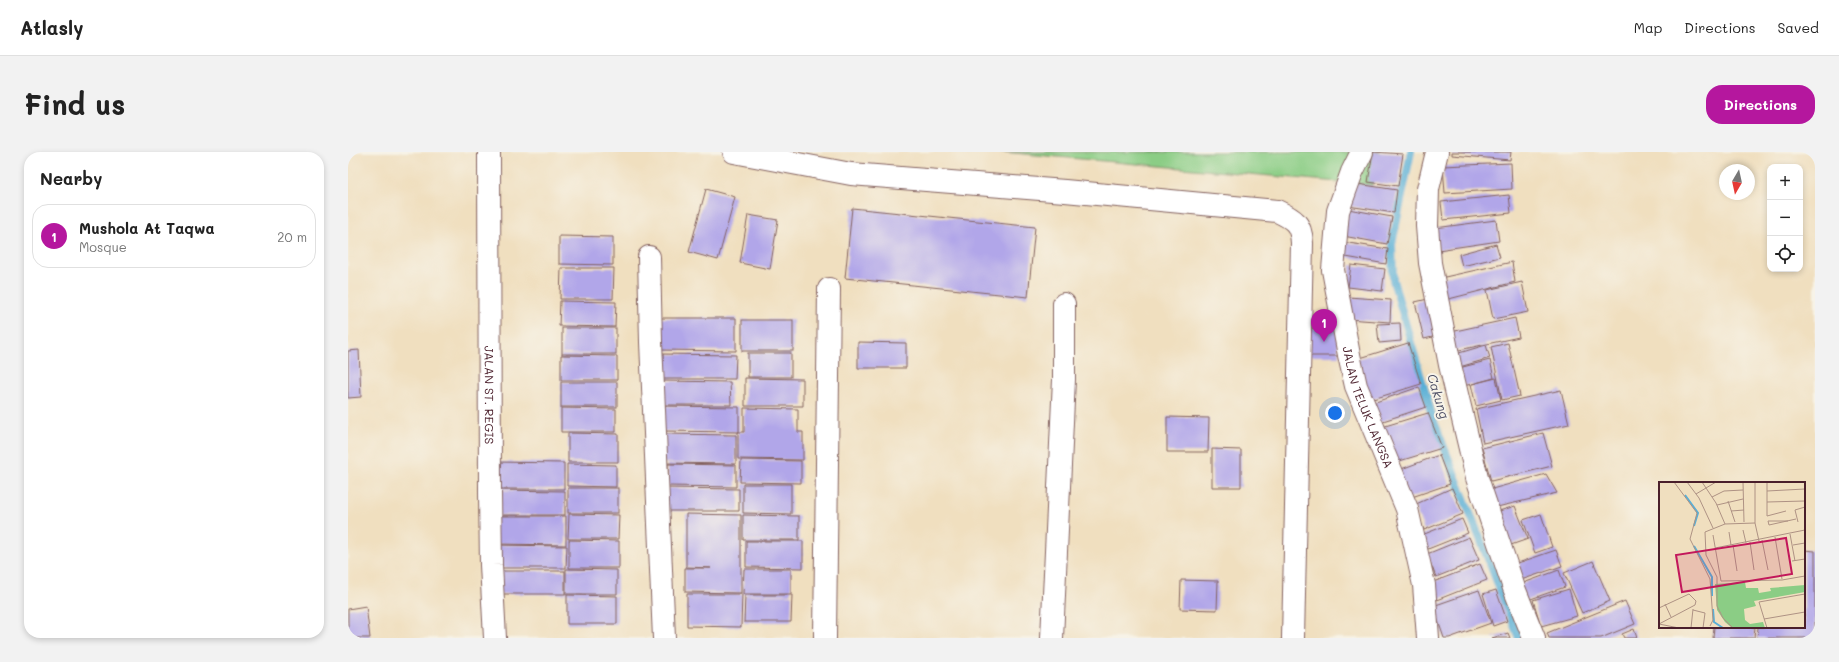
<!DOCTYPE html>
<meta charset="utf-8">
<style>
:root{--surface:#fff;--page:#f2f2f2;--text:#222;--muted:#767676;--line:#e0e0e0;--accent:#b5179e}
body{margin:0;font-family:Mali,sans-serif;background:var(--page);color:var(--text)}
.controls{position:absolute;right:12px;top:12px;display:grid;overflow:hidden;border-radius:8px;box-shadow:0 2px 6px #0003}
.controls button{width:36px;height:36px;display:grid;place-items:center;padding:0;border:0;border-bottom:1px solid var(--line);background:var(--surface);color:var(--text);font:20px sans-serif}
.compass{position:absolute;left:1371px;top:12px;width:36px;height:36px;border-radius:50%;background:var(--surface);box-shadow:0 2px 6px #0003;rotate:189deg}
.you{position:absolute;left:987px;top:261px;width:14px;height:14px;margin:-10px;border:3px solid #fff;border-radius:50%;background:#1a73e8;box-shadow:0 0 0 6px #1a73e833}
.badge{display:grid;place-items:center;width:26px;height:26px;border-radius:50%;background:var(--accent);color:#fff;font-size:13px;font-weight:700}
.pin{position:absolute;translate:-50% -33px;filter:drop-shadow(0 1px 2px #0008)}
.pin::after{content:'';position:absolute;top:21px;width:14px;height:12px;background:inherit;clip-path:polygon(0 0,100% 0,50% 100%)}
.list{margin:0;padding:0;list-style:none}
h2{display:flex;justify-content:space-between;align-items:center;height:52px;margin:0;padding:0 16px;font-size:17px}
h2 small{font-size:13px;font-weight:400;color:var(--muted)}
.list li{display:grid;grid-template-columns:26px 1fr auto;gap:12px;align-items:center;box-sizing:border-box;height:64px;margin:0 8px 8px;padding:0 8px;border:1px solid var(--line);border-radius:16px}
.list b{display:block;font-size:15px;white-space:nowrap}
.list p{margin:0;font-size:13px;white-space:nowrap;color:var(--muted)}
.list em{font-size:13px;font-style:normal;color:var(--muted)}
.icon{flex:none;width:22px;height:22px;fill:none;stroke:currentColor;stroke-width:2;stroke-linecap:round;stroke-linejoin:round}
.map{position:relative;flex:none;width:1467px;height:486px;overflow:hidden;border-radius:16px}
header{display:flex;align-items:center;gap:24px;box-sizing:border-box;height:56px;padding:0 20px;background:var(--surface);border-bottom:1px solid var(--line)}
header strong{font-size:19px}
nav{display:flex;gap:22px;margin-inline-start:auto;font-size:14px}
.intro{display:flex;align-items:center;justify-content:space-between;box-sizing:border-box;height:96px;padding:0 24px}
h1{margin:0;font-size:28px}
.button{padding:10px 18px;border-radius:16px;background:var(--accent);color:#fff;font-size:14px;font-weight:700}
main{display:flex;gap:24px;padding:0 24px}
aside{flex:1;background:var(--surface);border-radius:16px;box-shadow:0 2px 6px #0003}
.map>svg:first-child{display:block}
</style>
<header>
<strong>Atlasly</strong>
<nav><a>Map</a><a>Directions</a><a>Saved</a></nav>
</header>
<div class="intro"><h1>Find us</h1><a class="button">Directions</a></div>
<main>
<aside>
<h2>Nearby<small></small></h2>
<ul class="list">
<li><span class="badge">1</span><div><b>Mushola At Taqwa</b><p>Mosque</p></div><em>20 m</em></li>
</ul>
</aside>
<div class="map">
<svg width="1467" height="486" viewBox="0 0 1467 486">
<rect width="100%" height="100%" fill="#f7f3e8"/>
<filter id="ink" filterUnits="userSpaceOnUse"><feTurbulence type="fractalNoise" baseFrequency=".025" numOctaves="2"/><feDisplacementMap in="SourceGraphic" scale="8" xChannelSelector="R" yChannelSelector="G"/><feConvolveMatrix kernelMatrix="1 2 1 2 8 2 1 2 1" color-interpolation-filters="sRGB"/></filter>
<filter id="wash" filterUnits="userSpaceOnUse"><feTurbulence type="fractalNoise" baseFrequency=".012" numOctaves="4" result="noise"/><feDisplacementMap in="SourceGraphic" scale="16" xChannelSelector="R" yChannelSelector="G"/><feGaussianBlur stdDeviation="0.9" result="paint"/><feColorMatrix in="noise" values="0 0 0 0 0 0 0 0 0 0 0 0 0 0 0 0 0 1.4 0 .05"/><feComposite in="paint" operator="in"/></filter>
<g filter="url(#wash)">
<rect width="100%" height="100%" fill="#f0dfbf"/>
<path fill="#8bcd85" stroke="#6a7658" d="M 654,0 L 1032,0 L 1024,33 Z"/>
<g fill="none" stroke-linecap="round" stroke-linejoin="round">
<path stroke="#59afd6" stroke-width="8" d="M 1063,0 L 1044,92 L 1045,128 L 1085,267 L 1171,486"/>
</g>
<g id="blocks">
<g fill="#b1a6e9">
<path d="M 1025,0 L 1055,2 L 1050,34 L 1020,30 Z"/>
<path d="M 1104,0 L 1163,0 L 1162,8 L 1104,3 Z"/>
<path d="M 1163,11 L 1164,37 L 1097,41 L 1095,14 Z"/>
<path d="M 1003,31 L 1049,38 L 1046,61 L 1000,54 Z"/>
<path d="M 358,37 L 387,45 L 370,108 L 341,100 Z"/>
<path d="M 1161,43 L 1163,61 L 1095,68 L 1093,50 Z"/>
<path d="M 504,56 L 687,75 L 680,145 L 497,126 Z"/>
<path d="M 1000,57 L 1044,65 L 1039,92 L 995,84 Z"/>
<path d="M 400,63 L 430,68 L 422,117 L 392,111 Z"/>
<path d="M 1148,68 L 1151,89 L 1090,98 L 1087,76 Z"/>
<path d="M 211,84 L 265,85 L 265,113 L 211,112 Z"/>
<path d="M 994,90 L 1040,97 L 1038,112 L 992,104 Z"/>
<path d="M 1148,92 L 1152,105 L 1114,114 L 1111,102 Z"/>
<path d="M 1164,110 L 1167,130 L 1093,149 L 1088,127 Z"/>
<path d="M 1003,113 L 1037,117 L 1034,139 L 1000,135 Z"/>
<path d="M 213,116 L 266,116 L 265,147 L 212,147 Z"/>
<path d="M 1174,130 L 1180,160 L 1145,167 L 1139,138 Z"/>
<path d="M 1000,145 L 1043,148 L 1042,170 L 999,167 Z"/>
<path d="M 1080,147 L 1089,184 L 1076,187 L 1067,150 Z"/>
<path d="M 212,149 L 268,150 L 267,175 L 211,174 Z"/>
<path d="M 313,166 L 388,166 L 388,199 L 312,198 Z"/>
<path d="M 1167,166 L 1171,185 L 1102,200 L 1098,181 Z"/>
<rect x="394" y="168" width="51" height="31"/>
<path d="M 1052,171 L 1053,189 L 1031,191 L 1029,172 Z"/>
<rect x="214" y="176" width="54" height="26"/>
<path d="M 962,176 L 989,176 L 991,204 L 961,204 Z"/>
<path d="M 510,190 L 558,191 L 558,216 L 510,216 Z"/>
<path d="M 1060,191 L 1073,232 L 1022,248 L 1009,207 Z"/>
<path d="M 1160,191 L 1172,244 L 1154,248 L 1143,195 Z"/>
<path d="M 1138,193 L 1142,206 L 1105,217 L 1101,204 Z"/>
<path d="M 11,198 L 13,245 L 0,246 L 0,199 Z"/>
<rect x="400" y="201" width="43" height="24"/>
<path d="M 313,202 L 388,203 L 387,227 L 313,227 Z"/>
<path d="M 213,203 L 269,204 L 269,228 L 213,228 Z"/>
<path d="M 1142,208 L 1146,226 L 1124,232 L 1148,226 L 1153,248 L 1128,254 L 1123,232 L 1116,234 L 1111,216 Z"/>
<path d="M 397,226 L 455,227 L 455,254 L 397,254 Z"/>
<path d="M 316,229 L 382,230 L 383,253 L 316,253 Z"/>
<rect x="213" y="230" width="56" height="25"/>
<path d="M 1071,235 L 1078,255 L 1029,271 L 1022,252 Z"/>
<path d="M 1213,238 L 1221,272 L 1135,291 L 1128,257 Z"/>
<path d="M 314,254 L 391,255 L 391,280 L 314,279 Z"/>
<path d="M 213,256 L 268,257 L 268,280 L 213,280 Z"/>
<path d="M 396,256 L 450,257 L 450,280 L 455,280 L 455,308 L 390,307 L 390,280 L 396,280 Z"/>
<path d="M 1080,261 L 1094,296 L 1045,311 L 1034,275 Z"/>
<path d="M 819,265 L 861,266 L 860,300 L 819,300 Z"/>
<path d="M 220,281 L 270,282 L 270,310 L 220,310 Z"/>
<path d="M 1195,281 L 1204,314 L 1143,329 L 1134,296 Z"/>
<path d="M 316,282 L 388,283 L 388,312 L 315,311 Z"/>
<path d="M 864,297 L 893,298 L 893,335 L 864,335 Z"/>
<path d="M 1091,303 L 1102,332 L 1058,347 L 1048,319 Z"/>
<path d="M 393,308 L 453,309 L 453,331 L 392,330 Z"/>
<path d="M 147,310 L 216,311 L 216,337 L 147,337 Z"/>
<path d="M 219,312 L 268,313 L 268,335 L 219,334 Z"/>
<path d="M 320,312 L 388,313 L 388,335 L 320,334 Z"/>
<path d="M 1198,322 L 1209,341 L 1149,355 L 1144,337 Z"/>
<path d="M 395,332 L 443,332 L 443,362 L 395,361 Z"/>
<rect x="220" y="336" width="50" height="25"/>
<path d="M 318,336 L 391,337 L 391,359 L 318,359 Z"/>
<path d="M 1104,336 L 1115,362 L 1076,378 L 1066,353 Z"/>
<path d="M 145,338 L 217,339 L 217,363 L 145,363 Z"/>
<path d="M 1167,354 L 1180,387 L 1160,394 L 1148,360 Z"/>
<path d="M 221,362 L 271,363 L 270,387 L 220,387 Z"/>
<path d="M 338,362 L 393,363 L 393,441 L 337,440 L 337,416 L 363,416 L 338,415 Z"/>
<path d="M 1193,362 L 1204,395 L 1187,401 L 1175,368 Z"/>
<path d="M 395,363 L 451,364 L 451,388 L 395,388 Z"/>
<path d="M 147,364 L 218,364 L 218,393 L 147,392 Z"/>
<path d="M 1114,367 L 1120,381 L 1075,399 L 1069,385 Z"/>
<path d="M 1121,385 L 1131,408 L 1088,425 L 1079,402 Z"/>
<path d="M 221,388 L 271,389 L 271,416 L 221,416 Z"/>
<path d="M 398,389 L 455,389 L 455,416 L 398,415 Z"/>
<path d="M 146,393 L 219,394 L 218,416 L 146,416 Z"/>
<path d="M 1208,398 L 1214,414 L 1170,429 L 1164,413 Z"/>
<path d="M 1456,398 L 1467,399 L 1467,486 L 1409,486 L 1410,475 L 1456,475 Z"/>
<path d="M 1245,409 L 1262,449 L 1234,461 L 1216,421 Z"/>
<path d="M 1132,412 L 1139,428 L 1086,449 L 1080,432 Z"/>
<path d="M 218,417 L 269,418 L 269,442 L 218,442 Z"/>
<path d="M 396,417 L 443,417 L 443,442 L 395,442 Z"/>
<path d="M 1211,418 L 1217,435 L 1177,449 L 1170,433 Z"/>
<rect x="148" y="419" width="69" height="23"/>
<path d="M 833,428 L 870,429 L 869,458 L 832,457 Z"/>
<path d="M 1221,437 L 1229,464 L 1193,474 L 1185,448 Z"/>
<path d="M 1131,438 L 1143,471 L 1101,486 L 1096,486 L 1085,454 Z"/>
<path d="M 1148,438 L 1159,469 L 1145,474 L 1135,442 Z"/>
<path d="M 339,442 L 394,442 L 393,475 L 339,474 Z"/>
<path d="M 219,443 L 269,444 L 269,472 L 219,472 Z"/>
<path d="M 397,443 L 444,443 L 443,470 L 396,470 Z"/>
<path d="M 1277,449 L 1287,472 L 1253,486 L 1201,486 L 1199,481 Z"/>
<path d="M 18,454 L 22,486 L 0,486 L 0,457 Z"/>
<path d="M 1366,475 L 1407,475 L 1406,486 L 1365,486 Z"/>
<path d="M 1286,477 L 1289,486 L 1276,486 L 1274,482 Z"/>
<path d="M 1160,481 L 1162,486 L 1144,486 Z"/>
</g>
</g>
</g>
<g filter="url(#ink)">
<use href="#blocks" fill-opacity="0" stroke="#84625f" stroke-width="1"/>
<g fill="none" stroke-linecap="round" stroke-linejoin="round">
<defs>
<g id="minor">
<path id="s1" d="M 141,0 L 142,341 L 143,413 L 147,486"/>
<path d="M 386,0 L 503,22 L 717,39 L 929,59 C 946,67 953,71 954,91 L 945,486"/>
<path id="s2" d="M 1014,0 L 1004,20 L 990,59 L 985,118 L 1001,203 L 1008,234 L 1059,357 L 1076,433 L 1080,486"/>
<path d="M 1089,0 L 1080,37 L 1079,74 L 1082,111 L 1102,213 L 1129,326 L 1166,436 L 1186,486"/>
<path d="M 301,105 L 303,190 L 316,486"/>
<path d="M 477,486 L 481,137"/>
<path d="M 704,486 L 716,227 L 716,152"/>
</g>
</defs>
<use href="#minor" stroke="#84625f" stroke-width="24"/>
<use href="#minor" stroke="#fff" stroke-width="22"/>
</g>
</g>
<g text-anchor="middle" dominant-baseline="central" stroke-width="4" stroke-linejoin="round" paint-order="stroke">
<g font-size="12" fill="#4a1f2b" stroke="#f7f3e8">
<text stroke="none"><textPath href="#s1" startOffset="243">JALAN ST. REGIS</textPath></text>
<text stroke="none"><textPath href="#s2" startOffset="265">JALAN TELUK LANGSA</textPath></text>
</g>
<g font-size="13" font-style="italic" fill="#4f5167" stroke="#f7f3e8">
<text transform="translate(1091 244) rotate(73)">Cakung</text>
</g>
</g>
<g transform="translate(1311 330)">
<rect width="146" height="146" fill="#f0dfbf"/>
<path d="M 86,100 L 87,106 L 99,106 L 100,111 L 112,109 L 111,106 L 146,103 L 146,110 L 95,119 L 97,124 L 85,127 L 86,138 L 91,142 L 104,140 L 106,146 L 73,146 L 66,140 L 58,128 L 56,102 Z" fill="#8bcd85"/>
<path fill="none" stroke="#59afd6" stroke-width="2" d="M 26,13 L 39,31 L 35,44M 35,64 L 53,95 L 53,114M 54,127 L 55,140 L 64,146"/>
<path fill="none" stroke="#ae9284" stroke-width="1" d="M 15,0 L 38,31 L 31,57 L 51,97 L 54,138 L 51,144M 28,0 L 40,16 L 54,46M 43,0 L 57,21 L 66,42M 84,0 L 85,40M 96,0 L 96,41 L 100,59M 108,0 L 108,34 L 127,29M 108,9 L 146,7M 37,12 L 57,0M 53,15 L 65,9 L 84,8M 69,19 L 76,40M 108,20 L 146,19M 58,23 L 84,17M 72,29 L 85,28M 139,40 L 136,28 L 146,25M 110,43 L 137,37M 110,43 L 109,39 L 129,39M 84,48 L 87,61M 70,50 L 72,63M 131,52 L 136,79M 54,53 L 62,99 L 123,98 L 146,94M 116,55 L 123,97M 103,58 L 109,88M 91,60 L 95,88M 74,63 L 78,89M 134,63 L 146,61M 56,66 L 146,48M 133,79 L 146,77M 6,122 L 12,135M 0,126 L 30,112 L 37,119 L 36,123 L 0,142M 34,128 L 46,131 L 44,146M 105,137 L 146,130M 0,142 L 20,146M 32,146 L 34,127M 74,146 L 64,136 L 58,124 L 58,95 L 47,73 L 46,50 L 66,42 L 96,41M 108,146 L 100,120 L 146,112"/>
<path fill="#c2185b" fill-opacity="0.15" stroke="#c2185b" stroke-width="2" d="M 127,56 L 133,92 L 23,110 L 17,73 Z"/>
<rect width="146" height="146" fill="none" stroke="#4a1f2b" stroke-width="2"/>
</g>
</svg>
<div class="controls">
<button>+</button>
<button>−</button>
<button><svg class="icon" aria-label="locate" viewBox="0 0 24 24"><circle cx="12" cy="12" r="6"/><path d="M12 2v4M12 18v4M2 12h4M18 12h4"/></svg></button>
</div>
<svg class="compass" viewBox="-18 -18 36 36"><path d="M0-13l5 13h-10z" fill="#e53935"/><path d="M0 13l5-13h-10z" fill="#767676"/></svg>
<div class="you"></div>
<div class="pin badge" style="left:976px;top:190px">1</div>
</div>
</main>
